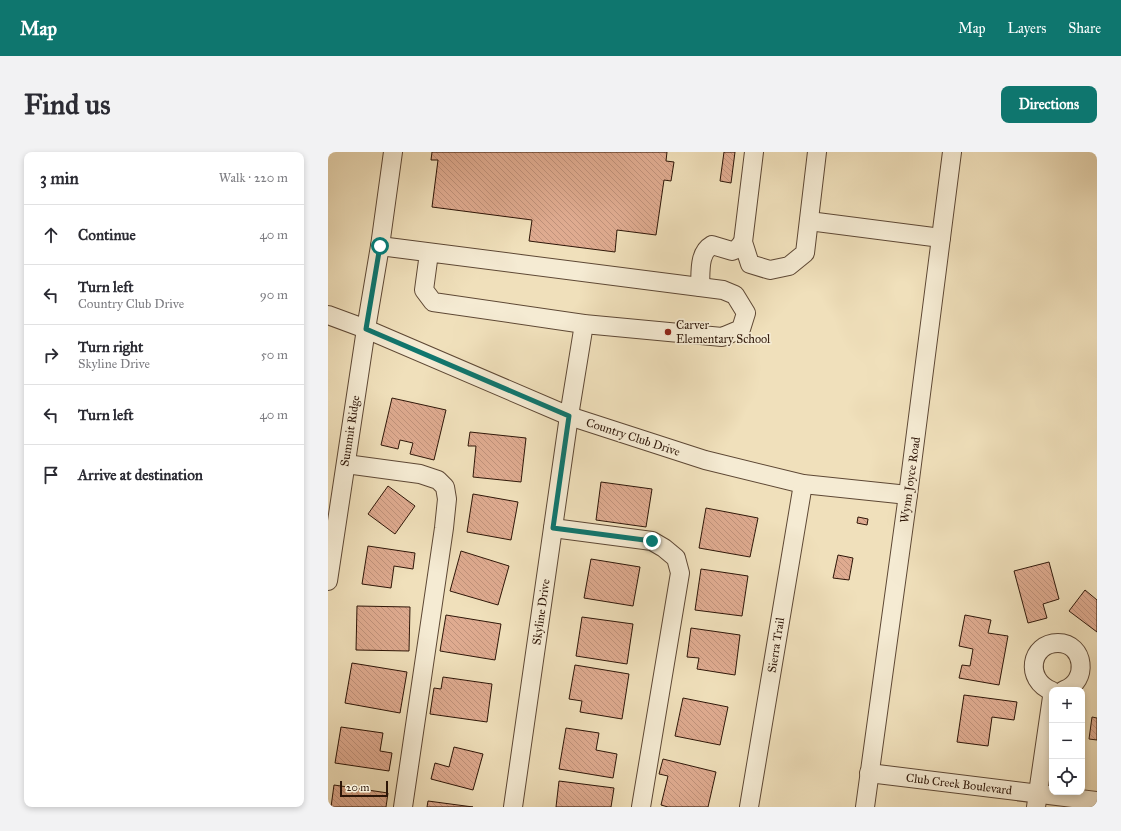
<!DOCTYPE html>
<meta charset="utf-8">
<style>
:root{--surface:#fff;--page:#f2f2f3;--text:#2b2b33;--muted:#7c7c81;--line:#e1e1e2;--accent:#0f766e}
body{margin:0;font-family:"IM FELL Great Primer",serif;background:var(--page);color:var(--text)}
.controls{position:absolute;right:12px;bottom:12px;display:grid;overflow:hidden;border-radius:8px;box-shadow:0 2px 6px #0003}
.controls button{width:36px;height:36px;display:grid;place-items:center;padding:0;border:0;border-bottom:1px solid var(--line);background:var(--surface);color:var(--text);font:20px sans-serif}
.scale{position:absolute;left:12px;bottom:10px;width:48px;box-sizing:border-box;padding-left:4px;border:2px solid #2e1608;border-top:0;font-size:11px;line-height:14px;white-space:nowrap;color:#2e1608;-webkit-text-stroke:3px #f5ebd3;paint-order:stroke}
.stop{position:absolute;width:12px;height:12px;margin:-9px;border:3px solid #0f766e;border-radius:50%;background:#fff}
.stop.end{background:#0f766e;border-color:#fff;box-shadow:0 1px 4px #0008}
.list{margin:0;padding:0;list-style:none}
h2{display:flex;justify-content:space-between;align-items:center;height:52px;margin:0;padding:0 16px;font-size:17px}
h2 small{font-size:13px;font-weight:400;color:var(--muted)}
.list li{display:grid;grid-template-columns:26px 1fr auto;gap:12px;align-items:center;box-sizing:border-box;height:60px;padding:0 16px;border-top:1px solid var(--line)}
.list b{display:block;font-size:15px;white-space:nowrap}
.list p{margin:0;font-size:13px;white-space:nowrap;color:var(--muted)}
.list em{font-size:13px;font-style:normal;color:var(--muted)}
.icon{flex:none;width:22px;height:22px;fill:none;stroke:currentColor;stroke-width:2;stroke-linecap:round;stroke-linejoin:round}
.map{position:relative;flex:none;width:769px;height:655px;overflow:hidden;border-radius:8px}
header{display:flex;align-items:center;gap:24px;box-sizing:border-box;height:56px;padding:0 20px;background:var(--accent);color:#fff}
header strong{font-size:19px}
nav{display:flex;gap:22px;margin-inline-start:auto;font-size:14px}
.intro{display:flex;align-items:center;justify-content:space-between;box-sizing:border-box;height:96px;padding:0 24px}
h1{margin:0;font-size:28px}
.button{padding:10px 18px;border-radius:8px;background:var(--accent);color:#fff;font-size:14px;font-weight:700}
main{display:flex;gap:24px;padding:0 24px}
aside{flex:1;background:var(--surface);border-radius:8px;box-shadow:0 2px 6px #0003}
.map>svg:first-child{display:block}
</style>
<header>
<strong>Map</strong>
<nav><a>Map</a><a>Layers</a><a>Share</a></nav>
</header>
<div class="intro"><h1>Find us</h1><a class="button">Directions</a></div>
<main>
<aside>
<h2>3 min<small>Walk · 220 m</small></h2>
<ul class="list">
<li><svg class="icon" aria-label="ahead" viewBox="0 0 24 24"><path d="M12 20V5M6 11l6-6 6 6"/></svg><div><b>Continue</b></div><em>40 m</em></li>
<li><svg class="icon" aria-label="left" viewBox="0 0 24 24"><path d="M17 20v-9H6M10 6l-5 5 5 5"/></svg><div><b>Turn left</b><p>Country Club Drive</p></div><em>90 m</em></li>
<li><svg class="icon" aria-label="right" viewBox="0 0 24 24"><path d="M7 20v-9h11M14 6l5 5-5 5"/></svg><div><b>Turn right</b><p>Skyline Drive</p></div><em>50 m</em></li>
<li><svg class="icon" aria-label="left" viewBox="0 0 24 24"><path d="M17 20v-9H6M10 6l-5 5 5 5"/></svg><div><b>Turn left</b></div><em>40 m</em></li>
<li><svg class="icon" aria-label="arrive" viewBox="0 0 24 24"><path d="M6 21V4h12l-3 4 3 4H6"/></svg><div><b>Arrive at destination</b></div></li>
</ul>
</aside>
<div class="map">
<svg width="769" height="655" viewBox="0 0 769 655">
<defs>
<pattern id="building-back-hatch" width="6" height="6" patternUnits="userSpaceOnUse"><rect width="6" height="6" fill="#dfab90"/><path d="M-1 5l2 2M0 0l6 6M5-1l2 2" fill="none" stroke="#c0927b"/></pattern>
</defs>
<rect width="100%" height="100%" fill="#f0e0bb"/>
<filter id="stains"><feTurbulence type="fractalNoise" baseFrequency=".005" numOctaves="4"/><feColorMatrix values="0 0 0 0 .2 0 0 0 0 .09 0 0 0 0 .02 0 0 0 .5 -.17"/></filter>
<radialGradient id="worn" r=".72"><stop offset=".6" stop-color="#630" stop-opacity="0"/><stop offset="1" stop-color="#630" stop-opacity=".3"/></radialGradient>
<g fill="url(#building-back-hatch)" stroke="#2e1608">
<path d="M 104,0 L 339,0 L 338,9 L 346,10 L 343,29 L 336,28 L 328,83 L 289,78 L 287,100 L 201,89 L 204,68 L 104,55 L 110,8 L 103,8 Z"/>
<path d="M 396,0 L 407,0 L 403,31 L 392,29 Z"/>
<path d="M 64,246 L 118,258 L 106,308 L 82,302 L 85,291 L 72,288 L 70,297 L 53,293 Z"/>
<path d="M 142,280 L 198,286 L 193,330 L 145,325 L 148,294 L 140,294 Z"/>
<path d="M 273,330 L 324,337 L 318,375 L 268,368 Z"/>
<path d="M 60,334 L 87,354 L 67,382 L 40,362 Z"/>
<path d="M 145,342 L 190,350 L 183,388 L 139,380 Z"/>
<path d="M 378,356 L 430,366 L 422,405 L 371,396 Z"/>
<path d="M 530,365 L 540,367 L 539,373 L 529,371 Z"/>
<path d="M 40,394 L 87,401 L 85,417 L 66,414 L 63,436 L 34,432 Z"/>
<path d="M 133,399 L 181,414 L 170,453 L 122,439 Z"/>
<path d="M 510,403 L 525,406 L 521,428 L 505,426 Z"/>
<path d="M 263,407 L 312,415 L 305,454 L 256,446 Z"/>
<path d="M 721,410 L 731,447 L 715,452 L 719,466 L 700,471 L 686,419 Z"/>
<path d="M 373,417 L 420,424 L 414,464 L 367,458 Z"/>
<path d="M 757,438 L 769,448 L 769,480 L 741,459 Z"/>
<path d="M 29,454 L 82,455 L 81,499 L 28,498 Z"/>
<path d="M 118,463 L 173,472 L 167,508 L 112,499 Z"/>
<path d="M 637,463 L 663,468 L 660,481 L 680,484 L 671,533 L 631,526 L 634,513 L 642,514 L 645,497 L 631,494 Z"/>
<path d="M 254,465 L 305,472 L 299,512 L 248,504 Z"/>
<path d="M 363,476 L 412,483 L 407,523 L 369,517 L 371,506 L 359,505 Z"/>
<path d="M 24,511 L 79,520 L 72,561 L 17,551 Z"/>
<path d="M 247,513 L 301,522 L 294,567 L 252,560 L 254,549 L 241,547 Z"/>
<path d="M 115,525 L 164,532 L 159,570 L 102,562 L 106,536 L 113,537 Z"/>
<path d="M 636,543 L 689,550 L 686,568 L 664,565 L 660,594 L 629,590 Z"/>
<path d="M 355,546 L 400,555 L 392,593 L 347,584 Z"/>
<path d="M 764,565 L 769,566 L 769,588 L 761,587 Z"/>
<path d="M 13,575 L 55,581 L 52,599 L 64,601 L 61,619 L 7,611 Z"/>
<path d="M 238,576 L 271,581 L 268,598 L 289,602 L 285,626 L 231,617 Z"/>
<path d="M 126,595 L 155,602 L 145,638 L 103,627 L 107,611 L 121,615 Z"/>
<path d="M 335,607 L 388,620 L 380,655 L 340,655 L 333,653 L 340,624 L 331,622 Z"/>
<path d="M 231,629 L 286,636 L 283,655 L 228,655 Z"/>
<path d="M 6,633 L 60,641 L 58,655 L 3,655 Z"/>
<path d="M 100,649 L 145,655 L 99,655 Z"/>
</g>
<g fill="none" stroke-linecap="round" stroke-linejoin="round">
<defs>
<g id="minor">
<path d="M 426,0 L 415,90 L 422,112 L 442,118 L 461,114 L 477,101 L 489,0"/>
<path d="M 481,69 L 613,86"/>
<path d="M 52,94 L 395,138 L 407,143 L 418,161 L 413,177 L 394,185 L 256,172 L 105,150 L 96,138 L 101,101"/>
<path d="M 372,135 C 373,121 370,101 384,93 L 404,99 L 409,97 L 415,90"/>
<path d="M 0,163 L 38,177 L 241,264 L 377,308 L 475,332 L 580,343"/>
<path d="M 18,312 L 92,322 L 110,328 L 117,335 L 119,347 L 116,376 L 75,655"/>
<path d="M 225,376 L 324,389 L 336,396 L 348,406 L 352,421 L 313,655"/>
<path d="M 0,429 L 38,177 L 52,94 L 65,0"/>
<path d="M 724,539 C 696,528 702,491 730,491 C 757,491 761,530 736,538"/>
<path d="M 541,621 L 769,649"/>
<path d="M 185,655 L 241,264 L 256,172"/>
<path d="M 421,655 L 475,332"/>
<path d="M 537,655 L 580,343 L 624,0"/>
<path d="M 708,655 L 724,545"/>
</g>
</defs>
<use href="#minor" stroke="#5e4835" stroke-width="20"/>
<use href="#minor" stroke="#f5ebd3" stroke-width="18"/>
</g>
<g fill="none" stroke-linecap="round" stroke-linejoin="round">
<path stroke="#0f766e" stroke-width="5" d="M 52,94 L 38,177 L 241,264 L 225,376 L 324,389"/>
</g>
<circle fill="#8f2418" stroke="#f5ebd3" stroke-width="1.5" cx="340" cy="180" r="4"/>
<g text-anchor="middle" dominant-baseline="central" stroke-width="3.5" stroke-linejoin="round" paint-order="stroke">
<g font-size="12" fill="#2e1608" stroke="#f5ebd3" text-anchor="start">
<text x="348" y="173">Carver<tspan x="348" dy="14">Elementary School</tspan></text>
</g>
<g font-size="12" fill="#2e1608" stroke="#f5ebd3">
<text transform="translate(22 279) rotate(-81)">Summit Ridge</text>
<text transform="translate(305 285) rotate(18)">Country Club Drive</text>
<text transform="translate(582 328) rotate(-82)">Wynn Joyce Road</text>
<text transform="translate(213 460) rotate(-82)">Skyline Drive</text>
<text transform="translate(448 493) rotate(-81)">Sierra Trail</text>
<text transform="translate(631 632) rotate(7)">Club Creek Boulevard</text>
</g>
</g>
<rect width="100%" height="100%" filter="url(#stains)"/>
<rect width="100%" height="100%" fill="url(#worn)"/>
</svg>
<div class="controls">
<button>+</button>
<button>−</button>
<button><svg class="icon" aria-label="locate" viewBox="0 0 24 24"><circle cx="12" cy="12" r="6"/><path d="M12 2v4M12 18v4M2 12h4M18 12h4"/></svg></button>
</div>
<div class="scale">20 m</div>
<div class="stop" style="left:52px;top:94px"></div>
<div class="stop end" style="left:324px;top:389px"></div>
</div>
</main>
